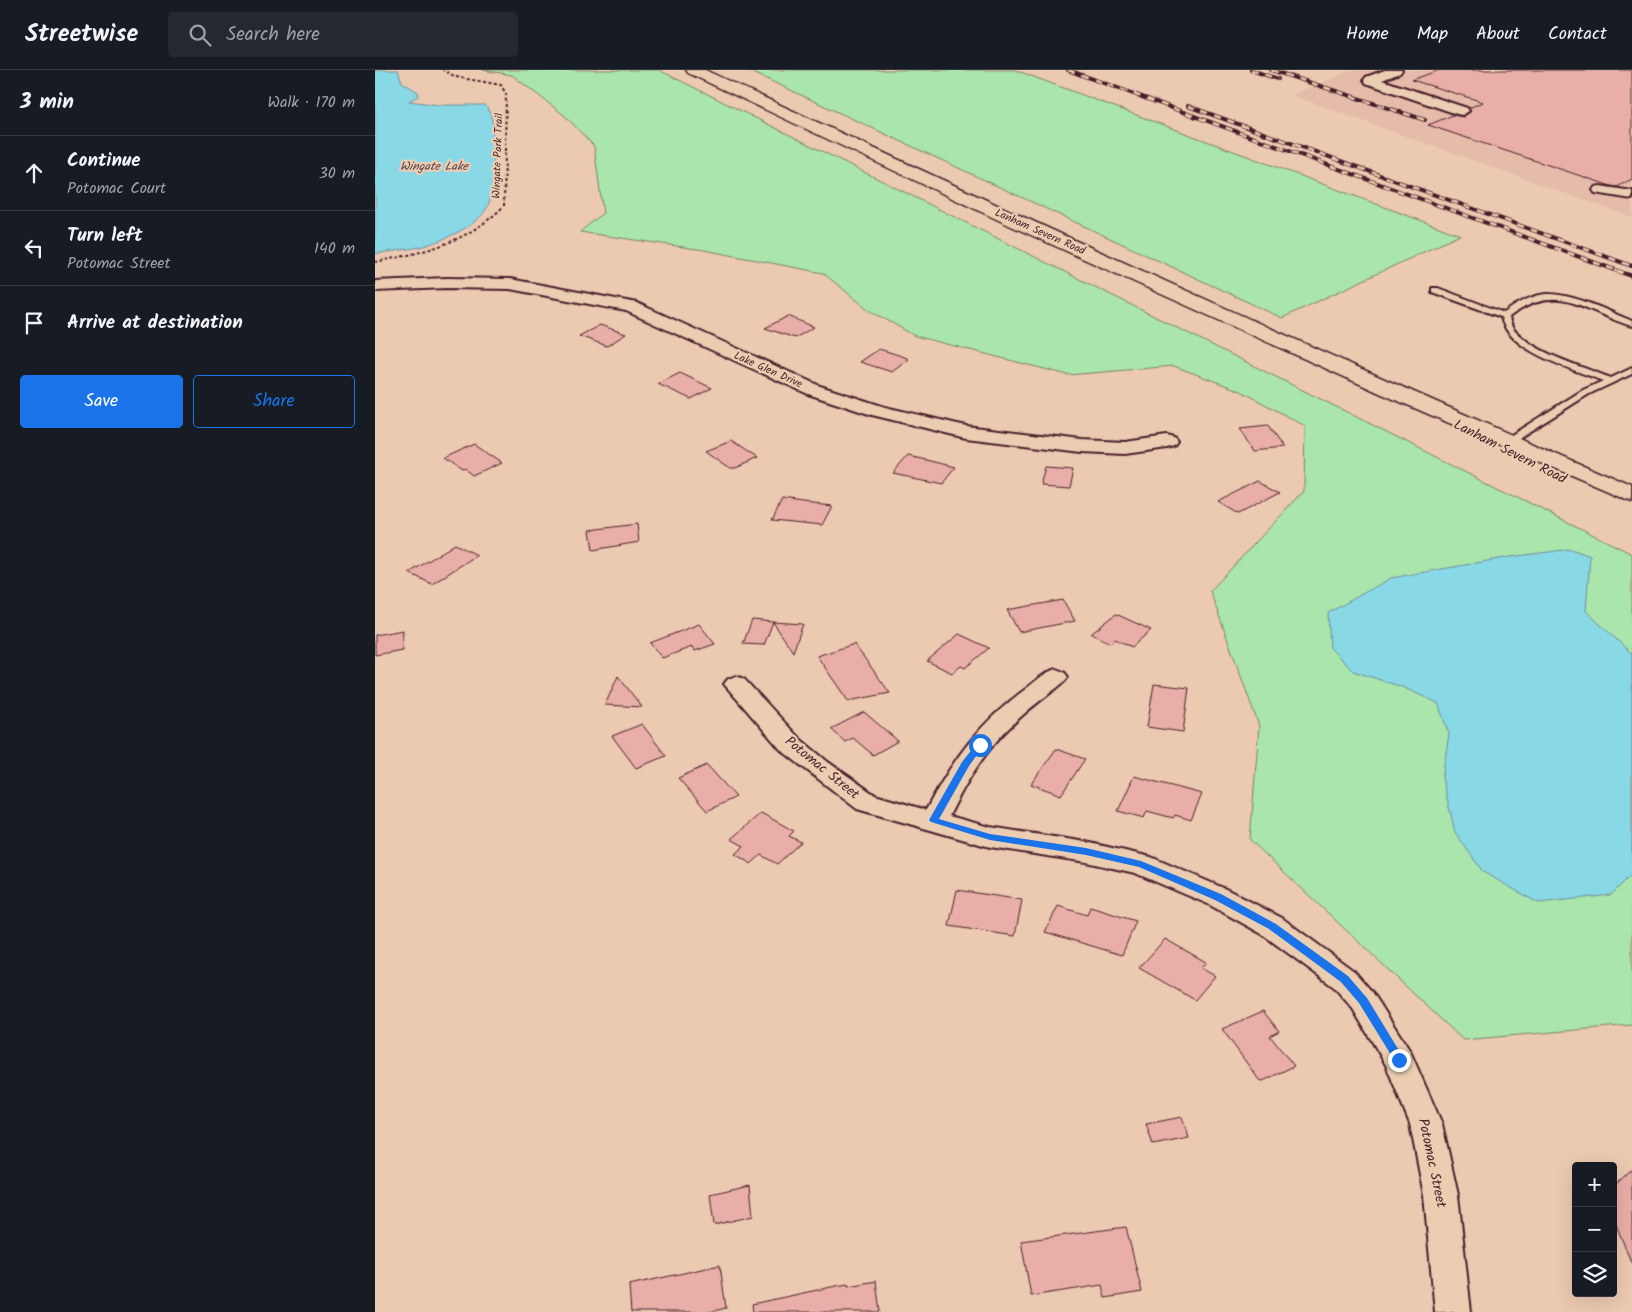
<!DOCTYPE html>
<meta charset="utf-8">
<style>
:root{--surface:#171b24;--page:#242831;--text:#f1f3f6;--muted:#9ea1a6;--line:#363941;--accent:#1a73e8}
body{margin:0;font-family:Kalam,sans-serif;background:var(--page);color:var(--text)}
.controls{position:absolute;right:15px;bottom:15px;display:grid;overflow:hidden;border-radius:5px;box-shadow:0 5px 20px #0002}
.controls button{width:45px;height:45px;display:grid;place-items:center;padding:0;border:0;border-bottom:1px solid var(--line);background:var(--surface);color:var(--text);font:25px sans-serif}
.stop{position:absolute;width:15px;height:15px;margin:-11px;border:4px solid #1a73e8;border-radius:50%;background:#fff}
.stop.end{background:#1a73e8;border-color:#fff;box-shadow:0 1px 5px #0008}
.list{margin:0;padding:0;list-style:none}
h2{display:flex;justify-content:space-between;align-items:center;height:65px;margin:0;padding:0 20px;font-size:21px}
h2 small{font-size:16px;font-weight:400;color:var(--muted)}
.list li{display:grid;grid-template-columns:32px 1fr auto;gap:15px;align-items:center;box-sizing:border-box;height:75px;padding:0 20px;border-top:1px solid var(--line)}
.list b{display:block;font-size:19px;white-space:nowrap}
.list p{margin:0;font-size:16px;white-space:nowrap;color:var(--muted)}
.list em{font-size:16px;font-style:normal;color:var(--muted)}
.actions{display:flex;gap:10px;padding:15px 20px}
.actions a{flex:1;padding:11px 0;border:1px solid var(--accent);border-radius:5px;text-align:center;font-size:18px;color:var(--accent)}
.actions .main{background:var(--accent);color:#fff}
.icon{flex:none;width:28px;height:28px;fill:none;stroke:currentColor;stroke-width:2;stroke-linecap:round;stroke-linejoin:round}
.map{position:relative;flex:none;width:1257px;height:1242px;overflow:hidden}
header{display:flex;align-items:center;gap:30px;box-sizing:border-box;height:70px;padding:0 25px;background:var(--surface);border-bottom:1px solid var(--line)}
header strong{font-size:24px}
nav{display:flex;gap:28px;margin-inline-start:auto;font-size:18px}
.search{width:350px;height:45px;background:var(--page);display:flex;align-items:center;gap:12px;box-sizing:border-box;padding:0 18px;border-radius:5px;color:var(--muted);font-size:19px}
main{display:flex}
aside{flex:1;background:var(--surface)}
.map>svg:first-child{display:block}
</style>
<header>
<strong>Streetwise</strong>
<div class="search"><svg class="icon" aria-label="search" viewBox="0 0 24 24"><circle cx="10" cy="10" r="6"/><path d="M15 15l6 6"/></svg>Search here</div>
<nav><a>Home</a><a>Map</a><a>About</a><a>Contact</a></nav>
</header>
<main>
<aside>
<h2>3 min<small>Walk · 170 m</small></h2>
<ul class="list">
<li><svg class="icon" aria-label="ahead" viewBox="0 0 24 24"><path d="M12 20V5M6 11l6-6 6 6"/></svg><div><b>Continue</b><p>Potomac Court</p></div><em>30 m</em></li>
<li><svg class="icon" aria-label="left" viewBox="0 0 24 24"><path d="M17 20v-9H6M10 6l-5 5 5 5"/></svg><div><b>Turn left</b><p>Potomac Street</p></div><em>140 m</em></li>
<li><svg class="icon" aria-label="arrive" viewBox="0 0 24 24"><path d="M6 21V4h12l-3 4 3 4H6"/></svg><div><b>Arrive at destination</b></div></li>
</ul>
<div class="actions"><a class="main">Save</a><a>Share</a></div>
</aside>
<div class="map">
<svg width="1257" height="1242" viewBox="0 0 1257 1242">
<rect width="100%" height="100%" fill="#ecc9b1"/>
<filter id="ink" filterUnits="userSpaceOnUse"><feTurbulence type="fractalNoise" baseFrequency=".02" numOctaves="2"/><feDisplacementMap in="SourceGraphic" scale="10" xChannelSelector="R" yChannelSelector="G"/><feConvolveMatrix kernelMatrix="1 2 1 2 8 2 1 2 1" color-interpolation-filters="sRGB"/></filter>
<g filter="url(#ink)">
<path fill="#e5bba9" d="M 978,0 L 1257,0 L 1257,147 L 916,25 Z"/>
<g fill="#aae5ab" stroke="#7a826b">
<path d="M 108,0 L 284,0 L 1257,484 L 1257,955 L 1088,970 L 875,770 L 884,656 L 835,521 L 929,421 L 930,356 L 866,321 L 799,296 L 693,305 L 540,266 L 494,240 L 448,203 L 329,180 L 205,162 L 228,143 L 219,76 L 189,45 L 137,5 Z"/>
<path d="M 372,0 L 640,0 L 1085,165 L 907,248 Z"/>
</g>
<g fill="#89d8e6" stroke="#708e9b">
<path d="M 0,0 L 23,0 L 27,12 L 43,22 L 43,26 L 34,31 L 64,35 L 110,35 C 120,44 118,66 118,79 C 119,94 119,119 114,133 C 107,155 67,171 45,177 C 31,180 15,181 0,184 Z"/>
<path d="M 1196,479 L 1215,486 L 1211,541 L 1257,584 L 1257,804 L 1236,825 L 1163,833 L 1108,802 L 1080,762 L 1067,708 L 1074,664 L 1063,633 L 1027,617 L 978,601 L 955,578 L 953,543 L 1016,508 L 1135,487 Z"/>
</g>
<g fill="#e8aea7" stroke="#4a1f2b">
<path d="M 1064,0 L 1257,0 L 1257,109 L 1242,117 L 1236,116 L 1053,55 L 1078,45 L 1088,47 L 1096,41 L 1094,38 L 1108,32 L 1037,10 Z"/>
<path d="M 413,246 L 439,257 L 420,268 L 390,258 Z"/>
<path d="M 225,255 L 251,264 L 232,276 L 204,266 Z"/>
<path d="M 504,279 L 527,286 L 534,289 L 517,302 L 485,292 Z"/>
<path d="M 305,303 L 337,318 L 316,329 L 283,314 Z"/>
<path d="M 893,356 L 908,378 L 880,381 L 865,359 Z"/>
<path d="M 356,371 L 382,388 L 360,398 L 355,398 L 331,381 Z"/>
<path d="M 99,374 L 127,393 L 99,406 L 90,399 L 87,401 L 68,388 Z"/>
<path d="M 533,386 L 551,390 L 579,397 L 566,413 L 518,403 Z"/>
<path d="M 671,396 L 698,398 L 694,416 L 666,414 Z"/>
<path d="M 885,411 L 905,422 L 863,444 L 843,432 Z"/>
<path d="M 407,430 L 428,433 L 457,436 L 447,455 L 397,450 Z"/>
<path d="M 262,454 L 264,472 L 218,480 L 215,460 Z"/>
<path d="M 80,474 L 102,485 L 57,514 L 34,503 Z"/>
<path d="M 688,530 L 700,551 L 644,562 L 632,540 Z"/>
<path d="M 741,544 L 776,560 L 757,577 L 740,569 L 735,573 L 716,564 Z"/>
<path d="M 377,550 L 398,552 L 389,575 L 368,574 Z"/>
<path d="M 398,552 L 428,554 L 418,582 Z"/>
<path d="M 324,554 L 340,574 L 320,581 L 317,577 L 287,588 L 275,573 Z"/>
<path d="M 28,560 L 27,580 L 0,585 L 0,565 Z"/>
<path d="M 584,564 L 614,578 L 590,598 L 586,596 L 577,603 L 552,591 Z"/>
<path d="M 479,574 L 515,623 L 473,631 L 442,586 Z"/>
<path d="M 243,606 L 267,637 L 230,635 Z"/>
<path d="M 779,614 L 814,618 L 808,662 L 772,657 Z"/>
<path d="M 489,642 L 523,671 L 498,685 L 478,668 L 470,672 L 456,659 Z"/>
<path d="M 267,654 L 291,686 L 261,698 L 237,666 Z"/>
<path d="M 681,679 L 710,689 L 686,725 L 656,714 Z"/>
<path d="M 332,695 L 361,727 L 332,741 L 303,708 Z"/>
<path d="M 759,706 L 827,724 L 816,750 L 800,745 L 798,748 L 772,741 L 769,748 L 743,741 Z"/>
<path d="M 386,743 L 419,761 L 414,766 L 426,772 L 402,794 L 386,785 L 376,794 L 360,784 L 369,776 L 356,769 Z"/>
<path d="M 582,820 L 647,830 L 640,866 L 574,856 Z"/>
<path d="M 683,836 L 712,845 L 715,837 L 761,851 L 747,885 L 670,862 Z"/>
<path d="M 790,869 L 831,892 L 826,898 L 840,906 L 820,930 L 764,898 Z"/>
<path d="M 888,941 L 904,961 L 895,966 L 919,996 L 888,1011 L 884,1010 L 847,959 Z"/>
<path d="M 807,1047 L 814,1068 L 778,1075 L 771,1054 Z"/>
<path d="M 1257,1099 L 1257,1192 L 1256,1192 L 1238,1147 L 1238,1120 L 1240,1115 Z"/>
<path d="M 375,1115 L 378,1146 L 339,1155 L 335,1124 Z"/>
<path d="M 751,1157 L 767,1222 L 730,1228 L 727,1215 L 656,1226 L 646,1171 Z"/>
<path d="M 345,1195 L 351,1238 L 335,1242 L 256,1242 L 254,1215 Z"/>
<path d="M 501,1211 L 505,1242 L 378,1242 L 377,1234 L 461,1216 L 473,1214 L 473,1216 Z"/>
</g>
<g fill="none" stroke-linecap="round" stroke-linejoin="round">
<defs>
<path id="lane" d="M 1057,218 L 1063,218 L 1129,243 C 1141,234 1160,223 1175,224 C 1201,225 1233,241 1257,251 L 1257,256 C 1209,242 1184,210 1134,247 C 1135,252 1136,257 1140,261 C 1162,284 1206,296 1236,308 L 1257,298 L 1257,304 L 1214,324 L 1136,373 L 1130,373 L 1130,369 L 1208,320 L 1228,311 C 1199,299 1133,282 1126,247 L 1057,222 Z"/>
<g id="street">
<path d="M 1010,0 L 1027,0 L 1025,3 L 1007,10 L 1092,38 L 1094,41 L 1087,45 L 1082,44 L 991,13 L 989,10 L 991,7 Z"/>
<path d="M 1225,116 L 1257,121 L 1257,129 L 1220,123 L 1218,120 L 1220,117 Z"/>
<path d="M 72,208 L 135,209 L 262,233 L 445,316 L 510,337 L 591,356 L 707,370 L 750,372 L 792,366 L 799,368 L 802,372 L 799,376 L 792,378 L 750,384 L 707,382 L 591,368 L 497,345 L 433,324 L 251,241 L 135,219 L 72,218 L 0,221 L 0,211 Z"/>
<path d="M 681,599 L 689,602 L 693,607 L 689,612 C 672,626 654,638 638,654 C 610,680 591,712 574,746 L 615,757 L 711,772 L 776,787 L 853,820 L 907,848 L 979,901 L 998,923 L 1035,981 L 1067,1054 L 1083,1125 L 1096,1242 L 1060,1242 L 1049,1125 L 1035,1054 L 1011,995 L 978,939 L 959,917 L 887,864 L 833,834 L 760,803 L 711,792 L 615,777 L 482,739 L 406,680 L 349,614 L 353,609 L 361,606 L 369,609 L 424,668 L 453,692 L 500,725 L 551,740 C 578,689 605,652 652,618 C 661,611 670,602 681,599 Z"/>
</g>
<path id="secondary" d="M 311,0 L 330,0 C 637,143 945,283 1257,417 L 1257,432 L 1007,324 L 636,156 L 313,3 Z"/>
</defs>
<use href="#lane" stroke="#4a1f2b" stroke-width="4"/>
<use href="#street" stroke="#4a1f2b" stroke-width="4"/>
<use href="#secondary" stroke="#4a1f2b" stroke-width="3"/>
<path stroke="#4a1f2b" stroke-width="2" stroke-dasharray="3 2.5" stroke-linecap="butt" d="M 0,192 C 51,182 91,173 129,136 L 131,24 L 126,15 L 81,7 L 68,0"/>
<use href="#lane" fill="#ebceb2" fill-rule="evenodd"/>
<use href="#street" fill="#ebceb2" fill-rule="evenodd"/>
<use href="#secondary" fill="#ebceb2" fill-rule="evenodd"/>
<defs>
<g id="rail-far1">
<path d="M 693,0 L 1243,201"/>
<path d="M 876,0 L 903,9"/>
<path d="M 896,0 L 1050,50"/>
<path d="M 813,36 L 1257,196"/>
</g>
<path id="rail" d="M 1240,200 L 1257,206"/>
</defs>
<use href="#rail-far1" stroke="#4a1f2b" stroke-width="4"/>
<use href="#rail" stroke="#4a1f2b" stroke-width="4.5"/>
<use href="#rail-far1" stroke="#ebceb2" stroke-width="2.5" stroke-dasharray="7" stroke-linecap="butt"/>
<use href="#rail" stroke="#ebceb2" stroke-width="3" stroke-dasharray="9" stroke-linecap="butt"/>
</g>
</g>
<path fill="#1a73e8" d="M 605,672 L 609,675 L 594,696 L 564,749 L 615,764 L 711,778 L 766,791 L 846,824 L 901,854 L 973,906 L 992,928 L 1028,987 L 1029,990 L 1028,993 L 1021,993 L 984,933 L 966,912 L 894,859 L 840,830 L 764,797 L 711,785 L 615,770 L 556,752 L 554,750 L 587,692 L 602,673 Z"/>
<g text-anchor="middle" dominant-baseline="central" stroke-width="4.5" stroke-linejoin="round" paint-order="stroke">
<g font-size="11" fill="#4a1f2b" stroke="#ebceb2">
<text transform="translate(123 86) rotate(-88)">Wingate Park Trail</text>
<text transform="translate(665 162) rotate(24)">Lanham Severn Road</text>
<text transform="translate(393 300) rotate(24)">Lake Glen Drive</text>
</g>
<g font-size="12" font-style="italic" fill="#533b47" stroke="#ebceb2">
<text x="59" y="96">Wingate Lake</text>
</g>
<g font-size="14" fill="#4a1f2b" stroke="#ebceb2">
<text transform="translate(1135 382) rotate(27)">Lanham Severn Road</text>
<text transform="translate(447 698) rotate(39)">Potomac Street</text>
<text transform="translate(1057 1093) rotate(78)">Potomac Street</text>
</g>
</g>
</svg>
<div class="controls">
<button>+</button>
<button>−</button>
<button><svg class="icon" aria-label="layers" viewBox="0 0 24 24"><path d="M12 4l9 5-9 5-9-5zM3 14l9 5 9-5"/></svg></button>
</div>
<div class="stop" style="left:605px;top:675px"></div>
<div class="stop end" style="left:1024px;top:990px"></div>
</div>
</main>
